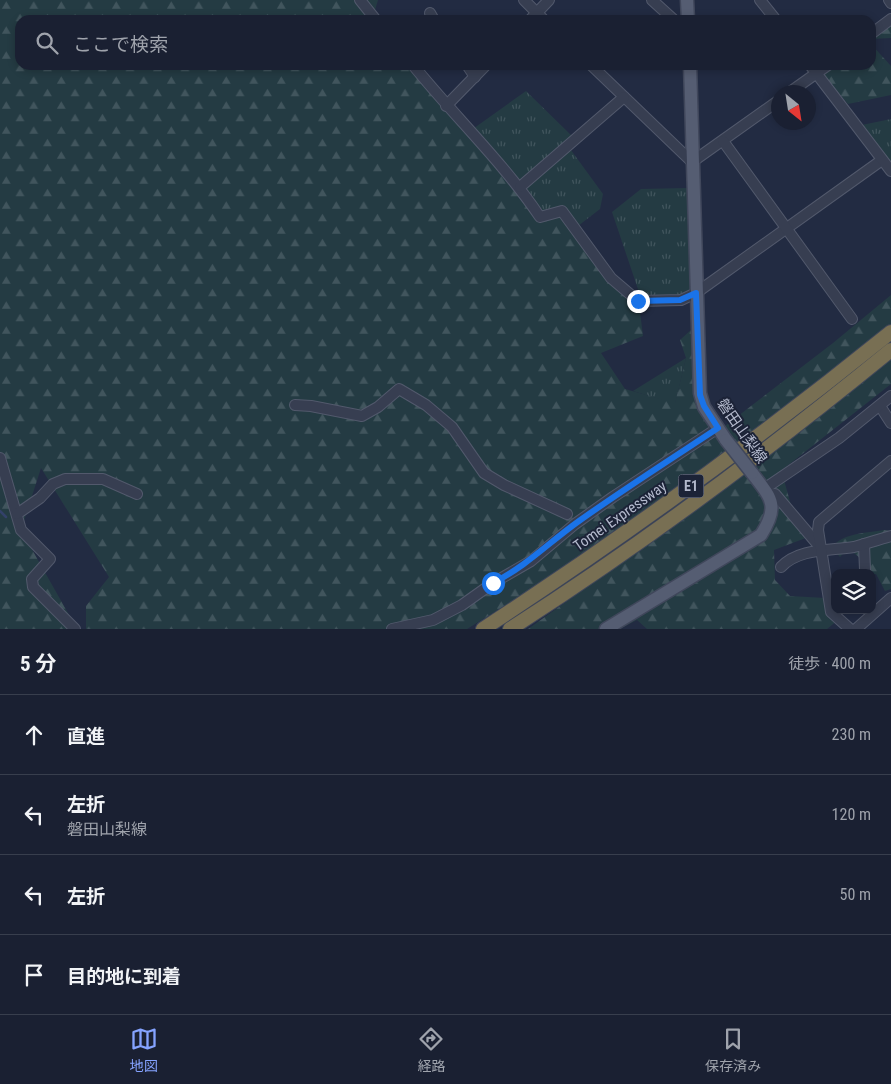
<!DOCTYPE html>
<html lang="ja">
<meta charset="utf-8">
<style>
:root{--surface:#1a2032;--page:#23283a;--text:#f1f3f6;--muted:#9fa3ac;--line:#383e4d;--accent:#85a3ff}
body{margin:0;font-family:"Roboto Condensed","Noto Sans JP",sans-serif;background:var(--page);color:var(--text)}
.controls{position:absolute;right:15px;bottom:15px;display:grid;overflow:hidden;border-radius:10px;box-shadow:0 2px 8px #0003}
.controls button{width:45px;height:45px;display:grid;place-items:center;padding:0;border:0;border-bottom:1px solid var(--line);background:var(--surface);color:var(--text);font:25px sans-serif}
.compass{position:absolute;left:771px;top:85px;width:45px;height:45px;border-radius:50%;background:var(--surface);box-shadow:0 2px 8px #0003;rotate:150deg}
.stop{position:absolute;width:15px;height:15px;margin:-11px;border:4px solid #1a73e8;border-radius:50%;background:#fff}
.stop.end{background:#1a73e8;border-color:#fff;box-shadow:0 1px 5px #0008}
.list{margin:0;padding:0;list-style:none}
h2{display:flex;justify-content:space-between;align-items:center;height:65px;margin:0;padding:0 20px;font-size:21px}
h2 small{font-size:16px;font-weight:400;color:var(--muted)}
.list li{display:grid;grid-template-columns:32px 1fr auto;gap:15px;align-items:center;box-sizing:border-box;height:80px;padding:0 20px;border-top:1px solid var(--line)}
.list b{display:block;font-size:19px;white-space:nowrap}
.list p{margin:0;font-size:16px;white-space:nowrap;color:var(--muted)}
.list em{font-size:16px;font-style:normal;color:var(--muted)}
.icon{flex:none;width:28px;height:28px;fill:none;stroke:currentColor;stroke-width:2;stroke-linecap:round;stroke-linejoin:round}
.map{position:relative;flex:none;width:891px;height:629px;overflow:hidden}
.search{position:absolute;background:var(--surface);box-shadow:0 2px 8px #0003;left:15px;right:15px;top:15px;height:55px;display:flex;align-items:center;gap:12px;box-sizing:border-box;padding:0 18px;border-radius:15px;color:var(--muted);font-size:19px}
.sheet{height:385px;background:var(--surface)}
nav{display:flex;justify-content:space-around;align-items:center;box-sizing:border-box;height:70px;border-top:1px solid var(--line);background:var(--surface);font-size:14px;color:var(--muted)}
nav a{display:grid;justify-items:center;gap:2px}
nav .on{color:var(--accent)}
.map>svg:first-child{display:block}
</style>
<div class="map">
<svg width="891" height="629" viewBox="0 0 891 629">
<defs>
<pattern id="grass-tufts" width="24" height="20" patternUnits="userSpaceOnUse" patternTransform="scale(1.25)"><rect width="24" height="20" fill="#243b43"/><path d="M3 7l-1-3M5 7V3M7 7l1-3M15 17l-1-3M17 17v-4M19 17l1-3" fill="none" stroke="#41555d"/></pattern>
<pattern id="forest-firs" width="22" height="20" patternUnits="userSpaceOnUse" patternTransform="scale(1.25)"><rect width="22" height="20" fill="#243b43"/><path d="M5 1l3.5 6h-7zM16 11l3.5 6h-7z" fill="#41555d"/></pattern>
</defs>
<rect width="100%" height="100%" fill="#222b42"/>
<g fill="url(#grass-tufts)">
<path d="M 526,91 L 573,137 L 568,146 L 603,194 L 600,209 L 578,226 L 539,215 L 470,131 Z"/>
<path d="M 891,119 L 891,169 L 857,126 Z"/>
<path d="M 687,188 L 692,292 L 679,300 L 641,298 L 612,212 L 641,189 Z"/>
<path d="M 686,358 L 675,404 L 633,391 Z"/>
</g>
<g fill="url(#forest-firs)">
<path d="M 0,0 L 378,0 L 372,20 L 20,20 L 20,65 L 413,65 L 540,217 L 562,211 L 639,304 L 643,336 L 601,353 L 625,389 L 675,403 L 686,358 L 680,340 L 693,328 L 700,393 L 716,433 L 833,343 L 891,295 L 891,326 L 865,348 L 674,490 L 524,594 L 467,629 L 86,629 L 86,606 L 109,577 L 41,468 L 21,530 L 77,629 L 0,629 Z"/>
<path d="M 891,26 L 891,38 L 871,39 Z"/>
<path d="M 871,44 L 891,66 L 891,95 L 848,104 L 822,74 L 835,65 L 871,65 Z"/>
<path d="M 891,355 L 891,384 L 758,489 L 784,480 L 794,516 L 811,536 L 774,550 L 775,580 L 790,596 L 825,598 L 838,620 L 827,629 L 647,629 L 637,620 L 620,629 L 528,629 L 744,475 Z"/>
<path d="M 884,530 L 891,531 L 891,589 L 885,591 L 876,574 L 872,575 L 872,573 L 867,573 C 864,560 858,555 847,549 L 840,557 L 832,548 C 841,533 867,533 884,530 Z"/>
</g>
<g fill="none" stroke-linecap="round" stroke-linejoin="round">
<path stroke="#334169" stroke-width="2.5" d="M 0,511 L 6,517"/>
<defs>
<g id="minor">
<path d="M 360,0 L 376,20"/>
<path d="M 524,0 L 544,20"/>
<path d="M 652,0 L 674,20"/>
<path d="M 760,0 L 776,20"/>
<path d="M 889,0 L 891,3"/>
<path d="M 430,13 L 434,20"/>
<path d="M 530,20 L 549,0"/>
<path d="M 871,34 L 891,19"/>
<path d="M 413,65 C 454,116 503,162 540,217 L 562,211 L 611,278 L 638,301 L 681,300 L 696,293 L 882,160"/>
<path d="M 467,65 L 475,77"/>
<path d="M 591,65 L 692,162 L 778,101"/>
<path d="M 810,65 L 891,171"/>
<path d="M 790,92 L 828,65"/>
<path d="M 446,106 L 486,65"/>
<path d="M 723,141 L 852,319"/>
<path d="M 520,187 L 624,97"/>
<path d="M 295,405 L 311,406 L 362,416 L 378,407 L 399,389 L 426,405 L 452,427 L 484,473 L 504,485 L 567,514"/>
<path d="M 880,406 L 891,423"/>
<path d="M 0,458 L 21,530 L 50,559 L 32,579 L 33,587 L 75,629"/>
<path d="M 764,489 L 839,438 L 891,396"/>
<path d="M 768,495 L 775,494 L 820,547"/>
<path d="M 17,514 L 40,498 L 53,484 L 65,479 L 103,479 L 137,494"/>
<path d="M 864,544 L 865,570"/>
<path d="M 781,567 C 799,548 829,551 854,547 C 866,544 879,539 891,536"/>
<path d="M 392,629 L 433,620 L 462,605 L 493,583 L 531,561 L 575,524 L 613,497 L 718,428"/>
<path d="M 850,629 L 831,612 L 818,530 L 819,522 L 891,461"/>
<path d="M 856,629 L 891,598"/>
</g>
<g id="major">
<path d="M 687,0 L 688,20"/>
<path d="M 690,65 L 700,393 L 704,407 L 726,440"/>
<path d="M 606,629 L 761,535 C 780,505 771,498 752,473"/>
</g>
<g id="highway">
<path d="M 483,629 C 624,537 760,438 891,332"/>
<path d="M 510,629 C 643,544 770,449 891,350"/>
</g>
</defs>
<use href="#minor" stroke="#52596c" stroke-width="12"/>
<use href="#major" stroke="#40475b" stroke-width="15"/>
<use href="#highway" stroke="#3f4659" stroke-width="16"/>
<use href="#minor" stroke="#373e51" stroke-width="10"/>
<use href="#major" stroke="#555d72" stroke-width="12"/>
<use href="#highway" stroke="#786f53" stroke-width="14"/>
<defs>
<path id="major-bridge" d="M 726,440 L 752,473"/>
</defs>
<use href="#major-bridge" stroke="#40475b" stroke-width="15" stroke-linecap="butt"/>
<use href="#major-bridge" stroke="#555d72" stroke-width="12"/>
</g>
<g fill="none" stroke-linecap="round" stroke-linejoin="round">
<path stroke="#1a73e8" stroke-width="6" d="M 493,583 C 528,565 548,543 579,521 C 624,489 671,459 718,428 L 704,406 L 700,395 L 696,293 L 680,300 L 638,301"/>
</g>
<g text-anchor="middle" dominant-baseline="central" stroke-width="4" stroke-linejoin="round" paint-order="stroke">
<rect fill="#1c2337" stroke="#868c9f" stroke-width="1" x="678.5" y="474.5" width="25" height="23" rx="4"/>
<g font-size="14" font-weight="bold" fill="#b3b9cc">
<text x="691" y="486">E1</text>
</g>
<g font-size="15" fill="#b3b9cc" stroke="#1c2337">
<text transform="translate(742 431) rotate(55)">磐田山梨線</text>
<text transform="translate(620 516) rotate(-35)">Tomei Expressway</text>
</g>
</g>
</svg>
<div class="controls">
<button><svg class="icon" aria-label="layers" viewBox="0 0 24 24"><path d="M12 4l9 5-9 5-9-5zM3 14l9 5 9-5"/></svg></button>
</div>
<svg class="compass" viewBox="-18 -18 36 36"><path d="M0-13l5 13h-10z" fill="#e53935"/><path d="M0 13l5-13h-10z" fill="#9fa3ac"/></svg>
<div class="stop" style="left:493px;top:583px"></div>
<div class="stop end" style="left:638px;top:301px"></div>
<div class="search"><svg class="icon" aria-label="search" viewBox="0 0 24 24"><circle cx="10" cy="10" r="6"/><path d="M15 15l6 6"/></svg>ここで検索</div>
</div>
<section class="sheet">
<h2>5 分<small>徒歩 · 400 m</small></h2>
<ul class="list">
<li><svg class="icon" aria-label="ahead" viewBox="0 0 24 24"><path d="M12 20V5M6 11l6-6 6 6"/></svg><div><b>直進</b></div><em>230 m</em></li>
<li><svg class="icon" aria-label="left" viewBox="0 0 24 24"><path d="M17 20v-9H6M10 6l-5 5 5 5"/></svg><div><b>左折</b><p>磐田山梨線</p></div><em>120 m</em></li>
<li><svg class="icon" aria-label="left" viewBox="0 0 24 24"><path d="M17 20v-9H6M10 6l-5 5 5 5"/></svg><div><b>左折</b></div><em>50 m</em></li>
<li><svg class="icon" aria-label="arrive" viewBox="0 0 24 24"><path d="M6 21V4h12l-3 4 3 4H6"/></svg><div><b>目的地に到着</b></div></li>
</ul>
</section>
<nav>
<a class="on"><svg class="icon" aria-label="map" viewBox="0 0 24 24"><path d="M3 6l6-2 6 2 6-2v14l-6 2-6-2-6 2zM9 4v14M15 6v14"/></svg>地図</a>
<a><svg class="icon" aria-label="directions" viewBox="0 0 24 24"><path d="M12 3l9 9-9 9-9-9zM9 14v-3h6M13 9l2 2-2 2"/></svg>経路</a>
<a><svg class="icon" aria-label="saved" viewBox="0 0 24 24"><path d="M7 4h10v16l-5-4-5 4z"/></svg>保存済み</a>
</nav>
